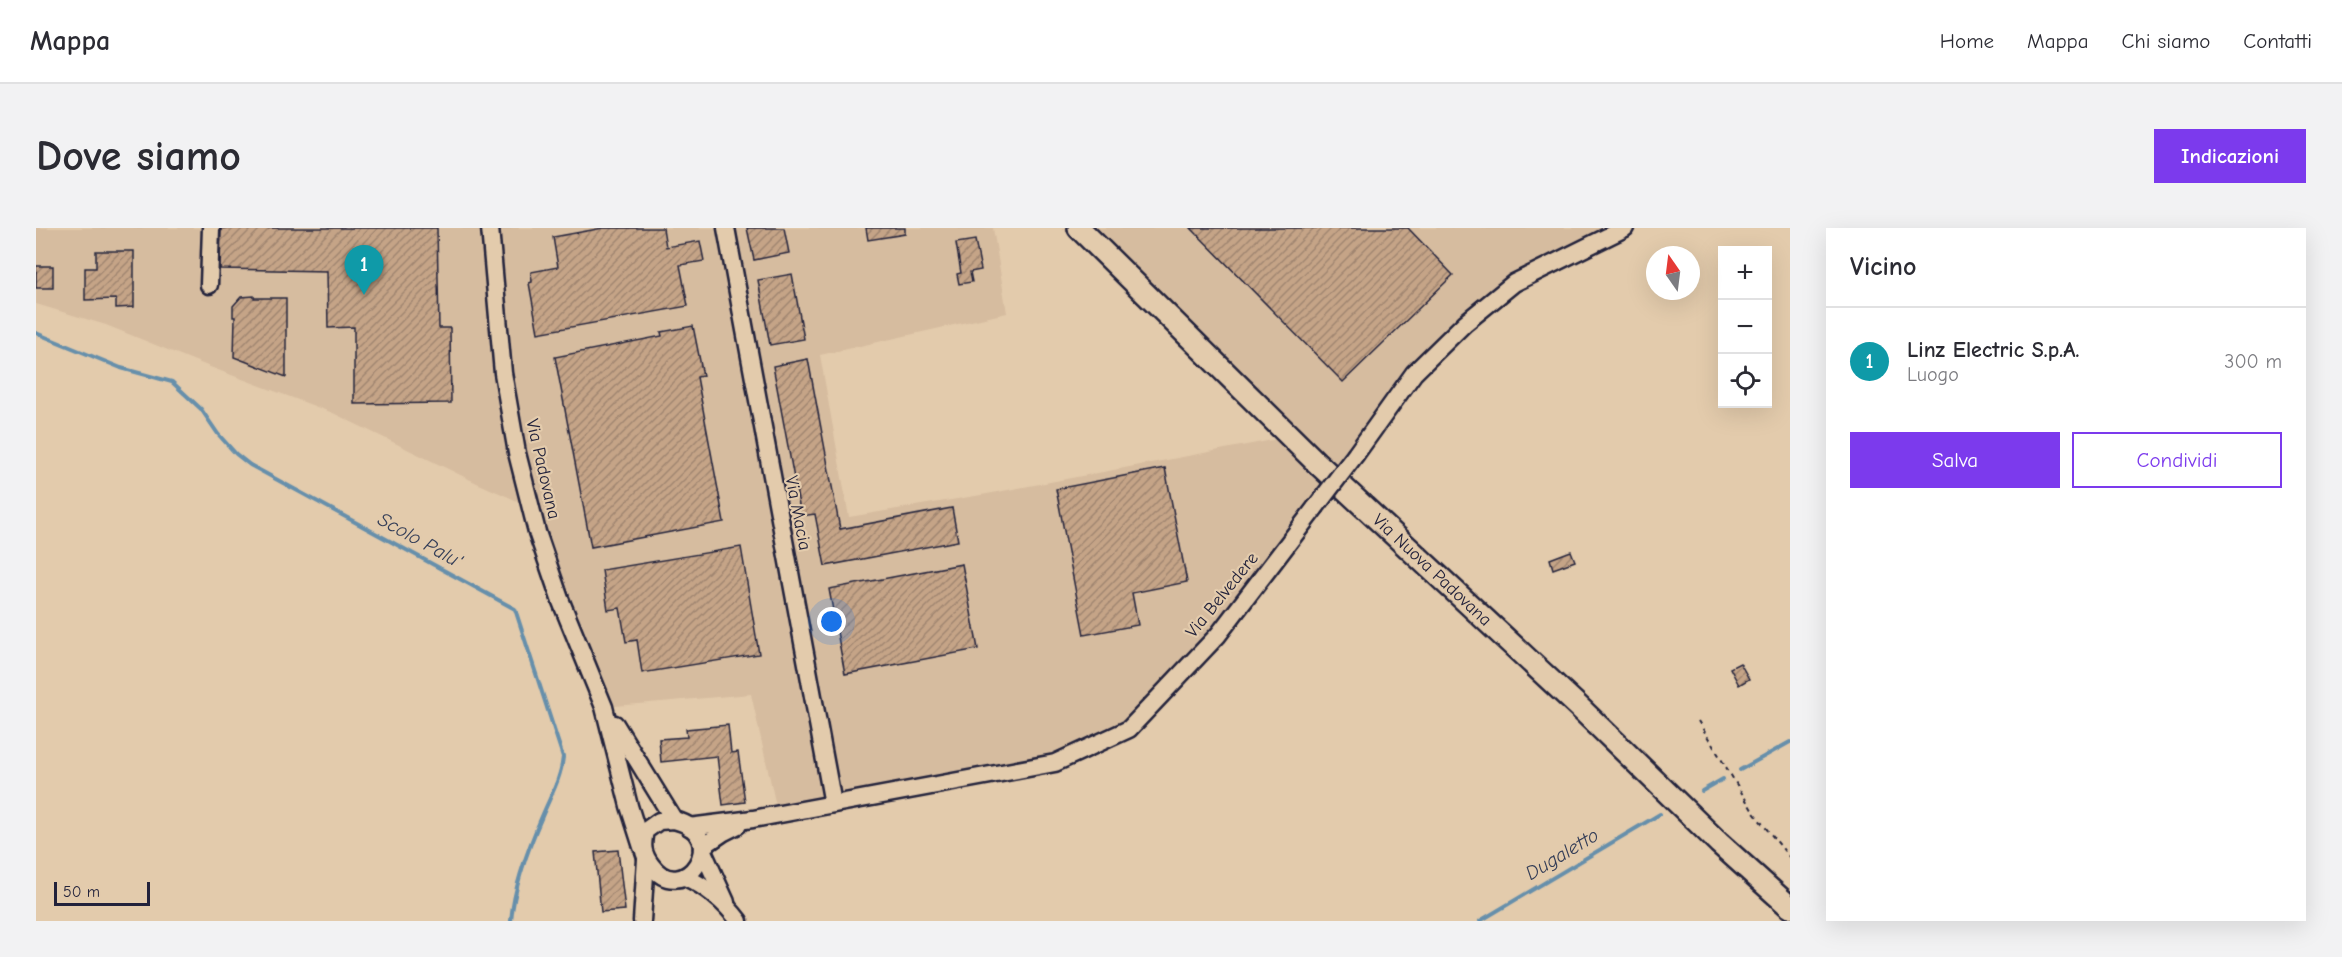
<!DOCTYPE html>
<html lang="it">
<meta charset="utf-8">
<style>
:root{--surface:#fff;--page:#f2f2f3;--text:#2b2b33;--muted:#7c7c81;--line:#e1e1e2;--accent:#7c3aed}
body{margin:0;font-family:"Comic Neue",sans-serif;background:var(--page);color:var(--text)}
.controls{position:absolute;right:18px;top:18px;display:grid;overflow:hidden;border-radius:0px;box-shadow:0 6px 24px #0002}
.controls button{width:54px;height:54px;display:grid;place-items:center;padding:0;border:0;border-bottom:2px solid var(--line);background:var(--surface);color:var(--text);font:30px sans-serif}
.compass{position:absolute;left:1610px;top:18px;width:54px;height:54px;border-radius:50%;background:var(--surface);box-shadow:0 6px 24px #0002;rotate:346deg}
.scale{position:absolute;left:18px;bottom:15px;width:96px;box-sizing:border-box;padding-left:6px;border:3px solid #22223b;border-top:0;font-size:16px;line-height:21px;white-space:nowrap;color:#22223b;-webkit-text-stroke:4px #e3cbac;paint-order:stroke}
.you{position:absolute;left:796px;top:394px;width:21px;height:21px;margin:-15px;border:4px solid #fff;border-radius:50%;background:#1a73e8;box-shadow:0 0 0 9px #1a73e833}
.badge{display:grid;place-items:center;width:39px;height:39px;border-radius:50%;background:var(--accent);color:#fff;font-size:20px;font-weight:700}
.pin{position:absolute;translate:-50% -50px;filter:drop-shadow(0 2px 3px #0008)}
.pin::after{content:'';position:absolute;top:32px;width:21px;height:18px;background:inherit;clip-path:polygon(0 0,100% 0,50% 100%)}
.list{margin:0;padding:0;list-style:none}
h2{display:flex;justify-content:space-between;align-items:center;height:78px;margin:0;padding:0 24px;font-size:26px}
h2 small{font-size:20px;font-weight:400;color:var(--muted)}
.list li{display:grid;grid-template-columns:39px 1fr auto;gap:18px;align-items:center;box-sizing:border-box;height:108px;padding:0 24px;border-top:2px solid var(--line)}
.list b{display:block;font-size:22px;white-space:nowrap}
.list p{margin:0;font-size:20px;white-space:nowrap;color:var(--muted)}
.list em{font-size:20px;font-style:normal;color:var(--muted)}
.actions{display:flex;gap:12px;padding:18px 24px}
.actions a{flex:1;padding:14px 0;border:2px solid var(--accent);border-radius:0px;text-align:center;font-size:21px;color:var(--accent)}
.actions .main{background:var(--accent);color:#fff}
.icon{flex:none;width:33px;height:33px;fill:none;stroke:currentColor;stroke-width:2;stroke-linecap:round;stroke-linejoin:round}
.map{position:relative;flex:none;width:1754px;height:693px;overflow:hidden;border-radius:0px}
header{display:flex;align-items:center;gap:36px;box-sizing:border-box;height:84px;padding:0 30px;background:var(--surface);border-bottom:2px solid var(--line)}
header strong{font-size:28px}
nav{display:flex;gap:33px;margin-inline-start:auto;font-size:21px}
.intro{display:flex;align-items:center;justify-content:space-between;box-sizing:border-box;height:144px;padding:0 36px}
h1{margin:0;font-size:42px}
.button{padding:15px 27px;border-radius:0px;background:var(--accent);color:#fff;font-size:21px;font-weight:700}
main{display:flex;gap:36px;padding:0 36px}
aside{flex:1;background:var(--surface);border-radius:0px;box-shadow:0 6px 24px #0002}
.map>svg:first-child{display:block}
</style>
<header>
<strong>Mappa</strong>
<nav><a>Home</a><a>Mappa</a><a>Chi siamo</a><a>Contatti</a></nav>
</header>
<div class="intro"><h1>Dove siamo</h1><a class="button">Indicazioni</a></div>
<main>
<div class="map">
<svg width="1754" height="693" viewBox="0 0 1754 693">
<defs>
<pattern id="building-hatch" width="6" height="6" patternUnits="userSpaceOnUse" patternTransform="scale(1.5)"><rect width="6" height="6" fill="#c5a487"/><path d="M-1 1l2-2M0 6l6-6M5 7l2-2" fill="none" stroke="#a08570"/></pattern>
</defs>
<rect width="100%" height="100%" fill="#e3cbac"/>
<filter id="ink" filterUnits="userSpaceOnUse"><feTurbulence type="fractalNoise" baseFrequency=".0167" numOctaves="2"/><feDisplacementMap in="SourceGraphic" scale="12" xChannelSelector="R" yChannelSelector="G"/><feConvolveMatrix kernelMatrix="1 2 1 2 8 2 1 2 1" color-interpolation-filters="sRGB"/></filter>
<g filter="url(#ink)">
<g fill="#d6bc9f">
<path d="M 0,0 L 957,0 L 971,85 L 784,127 L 813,289 L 951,266 L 1242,211 L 1291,262 L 1182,407 L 1093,501 L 1019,535 L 742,587 L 715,466 L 568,479 L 495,279 L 443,256 L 297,185 L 174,139 L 70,97 L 0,76 Z"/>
<path d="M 1026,0 L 1589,0 L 1478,55 L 1429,95 L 1300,253 L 1097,53 Z"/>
</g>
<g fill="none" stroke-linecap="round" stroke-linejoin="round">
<g stroke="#668fab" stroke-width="4">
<path d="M 0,105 L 85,140 L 136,154 L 165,181 L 182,206 L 200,226 L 214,237 L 479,381 L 527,529 C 525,550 515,567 507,586 C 493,618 478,657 475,693"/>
<path d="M 1704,542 L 1754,514"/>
<path d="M 1666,563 L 1687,551"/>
<path d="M 1444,693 L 1624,586"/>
</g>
</g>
<g fill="url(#building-hatch)" stroke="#22223b" stroke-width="1.5">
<path d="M 185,0 L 401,0 L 403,100 L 414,100 L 415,175 L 318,176 L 318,99 L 292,100 L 291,43 L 184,41 Z"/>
<path d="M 567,0 L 627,0 L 630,19 L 664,13 L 668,33 L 644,37 L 652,78 L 502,105 L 493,55 L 496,54 L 495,44 L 522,39 L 517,9 Z"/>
<path d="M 711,0 L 748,0 L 753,25 L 718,32 Z"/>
<path d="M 830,0 L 869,0 L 869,6 L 832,12 Z"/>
<path d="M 1155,0 L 1372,0 L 1417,47 L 1307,154 Z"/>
<path d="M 939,12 L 945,42 L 934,44 L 936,54 L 923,56 L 921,46 L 925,45 L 920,15 Z"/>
<path d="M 60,23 L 98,23 L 98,79 L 80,80 L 80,71 L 49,72 L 49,40 L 60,40 Z"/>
<rect x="0" y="38" width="17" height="22"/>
<path d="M 756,46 L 768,111 L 734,117 L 722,52 Z"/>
<path d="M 218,68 L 218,70 L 250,70 L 250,149 L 198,129 L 199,89 L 197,89 L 197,78 L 205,69 Z"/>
<path d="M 657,98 L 667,148 L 661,149 L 688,294 L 555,319 L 519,129 L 626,108 L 625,104 Z"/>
<path d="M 772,131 L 804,301 L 916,280 L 922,313 L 789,338 L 779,286 L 765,288 L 737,138 Z"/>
<path d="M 1129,240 L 1151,354 L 1096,365 L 1102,397 L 1048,407 L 1020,261 Z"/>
<path d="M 705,319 L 723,426 L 606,445 L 601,412 L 590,414 L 584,380 L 572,382 L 566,342 Z"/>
<path d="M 1535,323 L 1539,333 L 1517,341 L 1514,331 Z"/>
<path d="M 926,336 L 942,421 L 809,446 L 793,361 Z"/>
<path d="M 1704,435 L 1713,451 L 1703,457 L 1694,440 Z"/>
<path d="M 692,497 L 695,525 L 702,524 L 709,574 L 687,577 L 681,528 L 625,534 L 623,511 L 651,509 L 650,501 Z"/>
<path d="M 582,622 L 589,682 L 565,684 L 559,624 Z"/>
</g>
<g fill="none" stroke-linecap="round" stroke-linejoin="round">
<defs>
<g id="minor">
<path d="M 454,0 L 467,145 L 481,225 L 501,304 L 524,371 L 568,479 L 593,578 L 606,619"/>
<path d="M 690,0 L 797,576"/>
<path d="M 173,57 L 175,0"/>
<path d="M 1320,226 L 1378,145 L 1429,95 L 1478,55 L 1589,0"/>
<path d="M 579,496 L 638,592"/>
<path d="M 638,592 C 698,607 647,681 615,637 C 606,625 606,617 609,603 L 623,593 Z"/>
<path d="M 653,599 L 717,591 L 1019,535 L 1093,501 L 1182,407 L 1279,280"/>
<path d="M 666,619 L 688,604 L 702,597"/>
<path d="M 666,621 L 690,674"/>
<path d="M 649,649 C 671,659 688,673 703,693"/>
<path d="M 606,693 L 610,631"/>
</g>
<path id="major" d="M 1043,0 L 1280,234 L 1542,478 L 1683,615 L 1754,679"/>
</defs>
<use href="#minor" stroke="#22223b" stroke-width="21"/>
<use href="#major" stroke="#22223b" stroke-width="26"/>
<path stroke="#22223b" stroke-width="2" stroke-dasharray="4.5 4.5" stroke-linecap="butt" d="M 1662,493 L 1718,585 L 1754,630"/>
<use href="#minor" stroke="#e3cbac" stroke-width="16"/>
<use href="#major" stroke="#e3cbac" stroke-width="21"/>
<defs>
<path id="minor-bridge" d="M 1279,280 L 1320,226"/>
</defs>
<use href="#minor-bridge" stroke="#22223b" stroke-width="21" stroke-linecap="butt"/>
<use href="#minor-bridge" stroke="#e3cbac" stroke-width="16"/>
</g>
</g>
<g text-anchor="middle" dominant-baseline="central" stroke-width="4.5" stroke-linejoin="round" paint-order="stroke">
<g font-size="18" fill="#22223b" stroke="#e3cbac">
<text transform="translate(507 241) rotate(77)">Via Padovana</text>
<text transform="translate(762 285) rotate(79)">Via Macia</text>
<text transform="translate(1396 342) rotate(43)">Via Nuova Padovana</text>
<text transform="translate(1186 367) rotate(-51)">Via Belvedere</text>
</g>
<g font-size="20" font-style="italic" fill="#333d57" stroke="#e3cbac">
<text transform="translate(384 312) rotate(29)">Scolo Palu'</text>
<text transform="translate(1526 626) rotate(-31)">Dugaletto</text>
</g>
</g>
</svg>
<div class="controls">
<button>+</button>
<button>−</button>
<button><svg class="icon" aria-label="locate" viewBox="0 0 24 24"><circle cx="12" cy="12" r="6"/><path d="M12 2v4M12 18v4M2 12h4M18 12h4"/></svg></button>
</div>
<svg class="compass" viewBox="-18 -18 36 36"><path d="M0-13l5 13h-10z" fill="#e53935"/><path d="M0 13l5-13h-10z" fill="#7c7c81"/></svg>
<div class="scale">50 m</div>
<div class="you"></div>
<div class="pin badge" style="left:328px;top:67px;background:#0f9aa8">1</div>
</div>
<aside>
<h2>Vicino<small></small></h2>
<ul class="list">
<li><span class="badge" style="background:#0f9aa8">1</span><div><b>Linz Electric S.p.A.</b><p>Luogo</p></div><em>300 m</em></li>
</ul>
<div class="actions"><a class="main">Salva</a><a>Condividi</a></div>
</aside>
</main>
